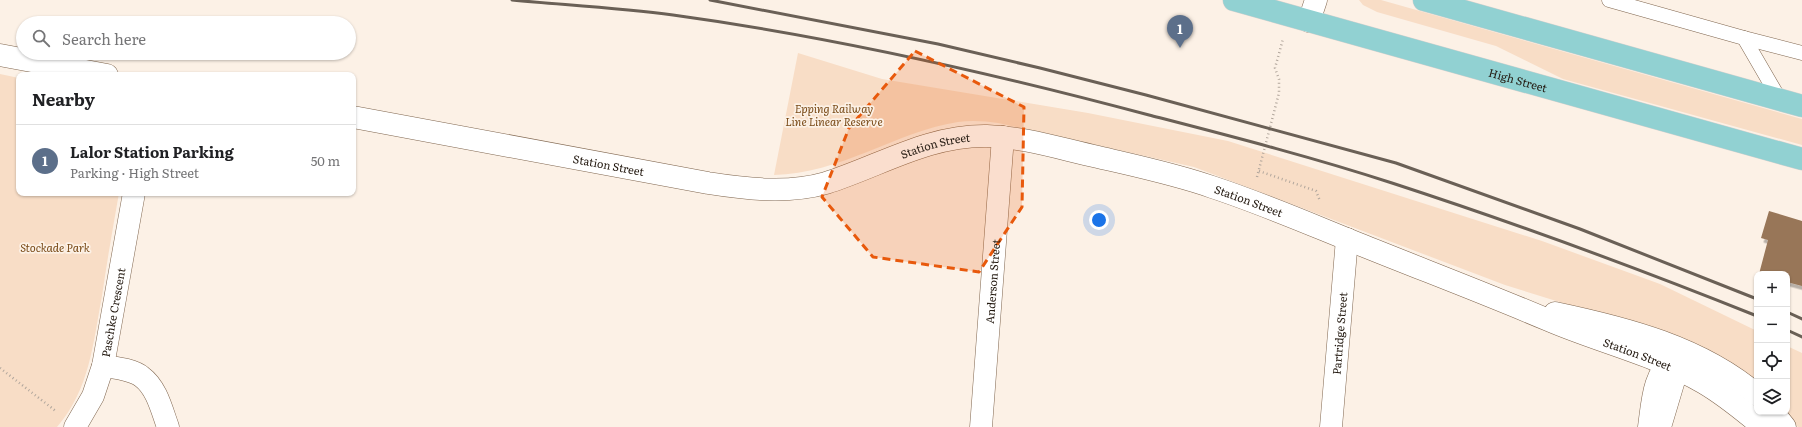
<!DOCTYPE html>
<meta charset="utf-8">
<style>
:root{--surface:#fff;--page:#f6f6f6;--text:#202124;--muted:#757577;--line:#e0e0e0;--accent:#ea580c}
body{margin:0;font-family:Literata,serif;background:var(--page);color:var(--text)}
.controls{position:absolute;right:12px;bottom:12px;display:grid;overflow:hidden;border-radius:8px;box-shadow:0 1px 3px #0004}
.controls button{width:36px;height:36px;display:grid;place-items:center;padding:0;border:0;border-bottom:1px solid var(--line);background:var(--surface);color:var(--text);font:20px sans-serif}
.you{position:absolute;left:1099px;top:220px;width:14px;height:14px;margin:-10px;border:3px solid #fff;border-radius:50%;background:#1a73e8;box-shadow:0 0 0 6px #1a73e833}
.badge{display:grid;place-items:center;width:26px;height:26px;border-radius:50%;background:var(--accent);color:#fff;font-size:13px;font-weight:700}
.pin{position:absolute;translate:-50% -33px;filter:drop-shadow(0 1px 2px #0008)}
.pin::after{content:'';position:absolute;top:21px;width:14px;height:12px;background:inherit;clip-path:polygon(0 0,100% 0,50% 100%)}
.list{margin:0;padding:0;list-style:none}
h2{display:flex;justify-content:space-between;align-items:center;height:52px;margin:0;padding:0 16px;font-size:17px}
h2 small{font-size:13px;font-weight:400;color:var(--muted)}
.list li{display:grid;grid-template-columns:26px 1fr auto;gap:12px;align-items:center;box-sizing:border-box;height:72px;padding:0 16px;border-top:1px solid var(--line)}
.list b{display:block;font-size:15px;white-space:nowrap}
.list p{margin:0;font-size:13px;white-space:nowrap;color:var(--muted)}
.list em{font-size:13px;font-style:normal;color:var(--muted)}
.icon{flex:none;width:22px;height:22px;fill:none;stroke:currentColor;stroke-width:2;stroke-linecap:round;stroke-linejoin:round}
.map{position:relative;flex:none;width:1802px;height:427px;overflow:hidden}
.search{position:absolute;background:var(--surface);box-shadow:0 1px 3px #0004;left:16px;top:16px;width:340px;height:44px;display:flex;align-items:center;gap:10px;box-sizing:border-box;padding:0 14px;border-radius:22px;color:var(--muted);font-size:15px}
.panel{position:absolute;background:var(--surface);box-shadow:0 1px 3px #0004;left:16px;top:72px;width:340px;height:124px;border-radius:8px}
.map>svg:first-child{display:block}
</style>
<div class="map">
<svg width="1802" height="427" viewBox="0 0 1802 427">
<defs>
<filter id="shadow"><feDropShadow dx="2.5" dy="4.5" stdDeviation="0" flood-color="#0004"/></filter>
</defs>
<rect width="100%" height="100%" fill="#fcf1e6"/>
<g fill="#f8ddc6">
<path d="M 1359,0 L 1381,0 L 1802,119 L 1802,145 L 1563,79 L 1496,46 L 1377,12 L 1363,5 Z"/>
<path d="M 798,53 L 882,79 L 1088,113 L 1228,141 L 1542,241 L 1660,284 L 1757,331 L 1757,385 L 1637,326 L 1505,285 L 1194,167 L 998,123 C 985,121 971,120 958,122 C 895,132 840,174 774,175 Z"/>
<path d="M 0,74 L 19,78 L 19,193 L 119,193 C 113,227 107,261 102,296 C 93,343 90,389 57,427 L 0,427 Z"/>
<path d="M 1787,346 L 1802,353 L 1802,427 L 1798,427 L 1785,412 L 1787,412 Z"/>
</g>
<path fill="#987658" filter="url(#shadow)" d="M 1769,211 L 1802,221 L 1802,286 L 1787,282 L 1787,274 L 1759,274 L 1768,240 L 1761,238 Z"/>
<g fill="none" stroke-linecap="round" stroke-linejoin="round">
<defs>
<g id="lane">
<path d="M 1609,0 L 1744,38 L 1780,100"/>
<path d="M 1744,38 L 1802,53"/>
</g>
<g id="street">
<path d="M 1309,21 L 1316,0"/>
<path d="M 0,55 L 107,75"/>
<path id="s1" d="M 353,117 L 708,183 C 746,189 788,194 826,183 C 880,166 928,135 987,136 C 1024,137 1061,149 1098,157 C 1136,166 1175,174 1212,187 C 1264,204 1314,226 1364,246 C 1426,271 1487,294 1548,320 C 1599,342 1656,355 1704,383 C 1726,396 1744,411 1763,427"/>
<path d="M 1555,313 C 1626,328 1701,347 1757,395"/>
<path d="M 103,366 C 116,368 132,369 142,377 C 157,388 162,411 168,427"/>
<path d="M 1773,412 L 1785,427"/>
<path id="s2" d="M 75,427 L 93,396 L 103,366 L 134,193"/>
<path id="s3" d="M 981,427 L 1003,137"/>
<path id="s4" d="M 1331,427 L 1347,239"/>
<path d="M 1649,427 C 1653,397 1653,377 1675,354"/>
<path d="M 1660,427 L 1677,370 L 1679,358"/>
</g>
<g id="primary">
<path id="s5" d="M 1234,0 L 1802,159"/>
<path d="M 1424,0 L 1802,106"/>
</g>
</defs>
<use href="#lane" stroke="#806750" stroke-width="15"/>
<use href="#street" stroke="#806750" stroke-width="23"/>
<use href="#primary" stroke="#d3d1cf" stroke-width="23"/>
<g stroke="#b1a69c" stroke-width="2.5" stroke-dasharray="1 3" stroke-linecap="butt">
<path d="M 1259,171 L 1316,191 L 1320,201"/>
<path d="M 1257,177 L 1279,93 L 1279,79 L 1275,68 L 1283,39"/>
<path d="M 0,368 L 57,412"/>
</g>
<use href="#lane" stroke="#fff" stroke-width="14"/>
<use href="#street" stroke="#fff" stroke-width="22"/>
<use href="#primary" stroke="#91d1d2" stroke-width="22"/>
<g stroke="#6a6056" stroke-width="3">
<path d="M 512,0 C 566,5 620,8 673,15 C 834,37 992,73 1149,115 C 1230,136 1312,157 1392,183 C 1515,223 1637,268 1757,316"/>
<path d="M 710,0 L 938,44 L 1040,68 L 1146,95 L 1396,163 L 1580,229 L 1757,299"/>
<path d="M 1787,312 L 1802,319"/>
<path d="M 1787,330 L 1802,337"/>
</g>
</g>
<path fill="#e8590c" fill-opacity="0.2" stroke="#e8590c" stroke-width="3" stroke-dasharray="8 5" stroke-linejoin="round" d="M 915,51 L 1024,107 L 1022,207 L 979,272 L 873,257 L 822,197 L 849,128 Z"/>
<g text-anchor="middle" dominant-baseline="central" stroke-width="3.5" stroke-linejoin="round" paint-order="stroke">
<g font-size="11" fill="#231910" stroke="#fcf1e6">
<text stroke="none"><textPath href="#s5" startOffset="295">High Street</textPath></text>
<text stroke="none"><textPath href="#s1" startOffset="596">Station Street</textPath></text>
<text stroke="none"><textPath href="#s1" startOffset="260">Station Street</textPath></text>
<text stroke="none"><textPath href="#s1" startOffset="919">Station Street</textPath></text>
<text stroke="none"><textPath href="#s3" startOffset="146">Anderson Street</textPath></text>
<text stroke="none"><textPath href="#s2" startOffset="122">Paschke Crescent</textPath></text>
<text stroke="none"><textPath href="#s4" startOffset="94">Partridge Street</textPath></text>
<text stroke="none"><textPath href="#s1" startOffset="1337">Station Street</textPath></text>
</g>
<g font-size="11" font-style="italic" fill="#794a17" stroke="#fcf1e6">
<text x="834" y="108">Epping Railway<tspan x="834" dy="13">Line Linear Reserve</tspan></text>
<text x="55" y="247">Stockade Park</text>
</g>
</g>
</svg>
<div class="controls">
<button>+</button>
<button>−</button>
<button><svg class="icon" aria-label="locate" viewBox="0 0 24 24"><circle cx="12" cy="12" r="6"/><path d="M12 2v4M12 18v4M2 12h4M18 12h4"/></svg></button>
<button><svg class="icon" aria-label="layers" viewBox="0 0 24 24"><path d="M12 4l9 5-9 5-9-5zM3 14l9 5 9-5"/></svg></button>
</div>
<div class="you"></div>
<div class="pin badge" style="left:1180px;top:48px;background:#5c6f8a">1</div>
<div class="search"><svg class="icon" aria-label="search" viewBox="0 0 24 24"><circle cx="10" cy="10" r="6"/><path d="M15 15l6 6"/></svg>Search here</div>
<section class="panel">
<h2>Nearby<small></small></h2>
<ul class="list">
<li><span class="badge" style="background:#5c6f8a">1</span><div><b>Lalor Station Parking</b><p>Parking · High Street</p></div><em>50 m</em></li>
</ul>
</section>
</div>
